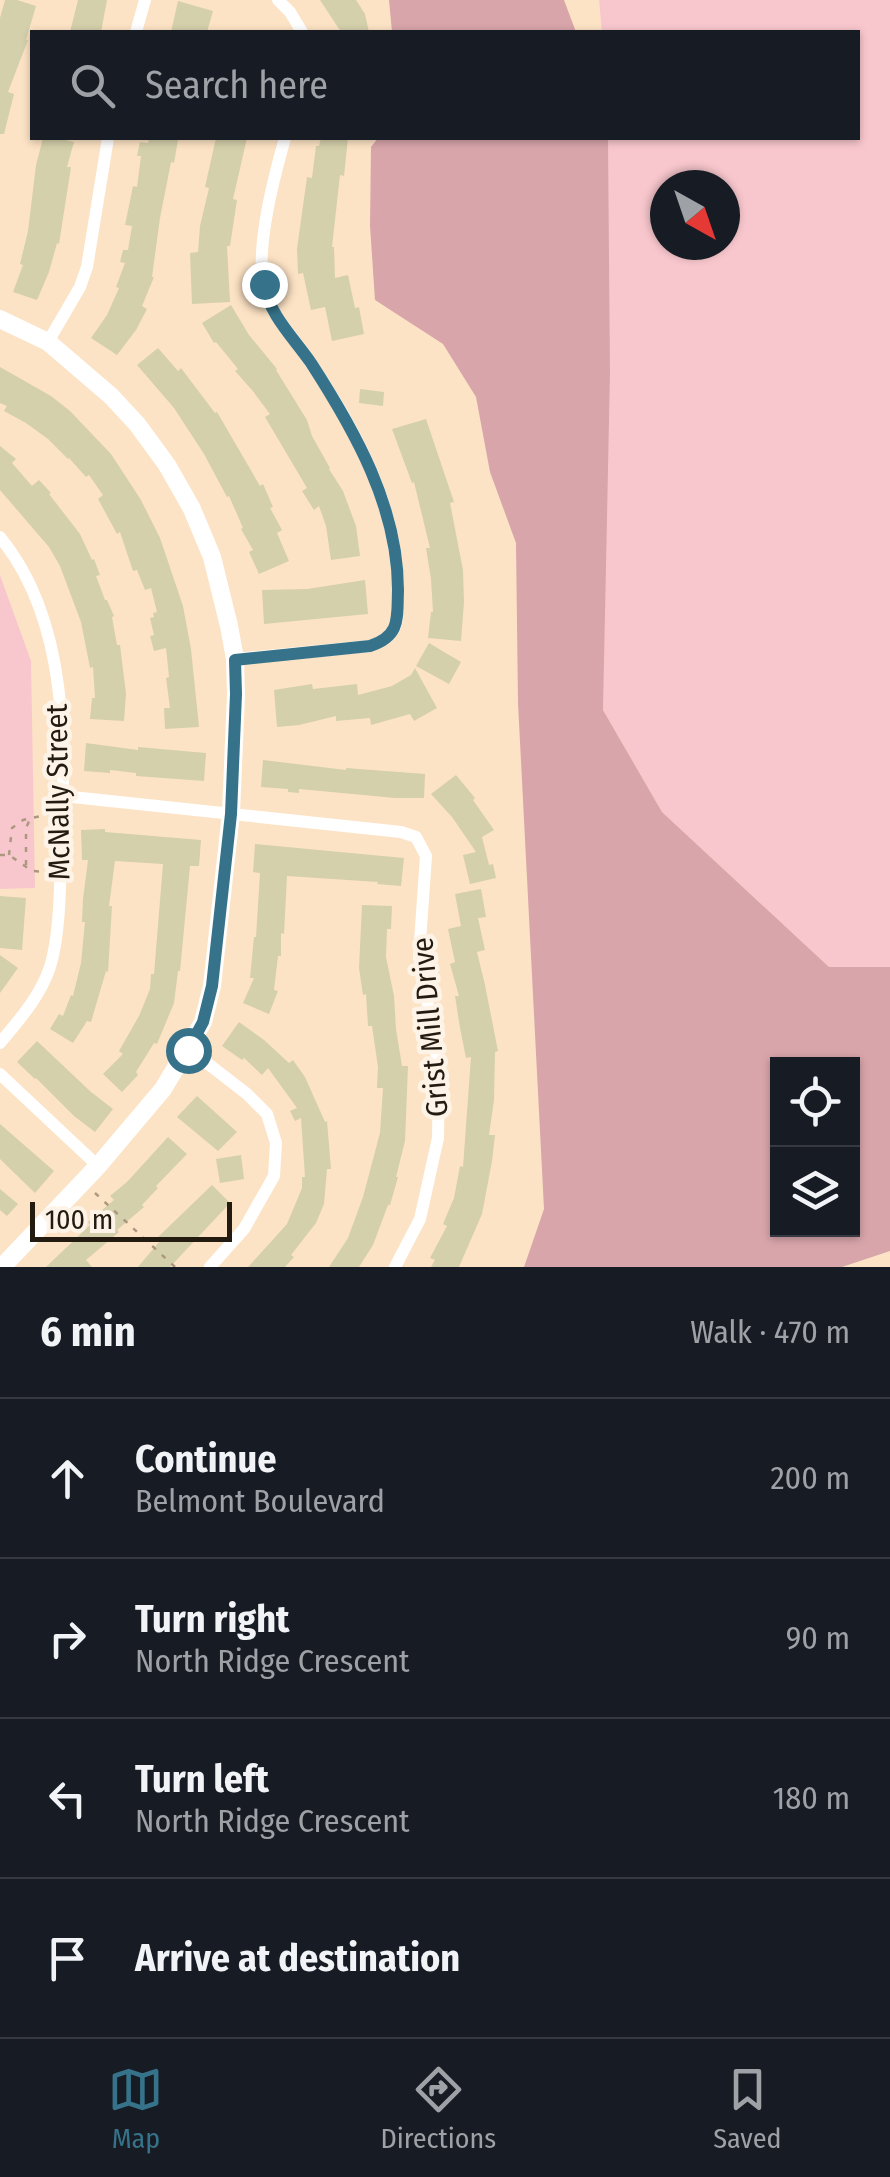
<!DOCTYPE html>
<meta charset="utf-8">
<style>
:root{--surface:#171b24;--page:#20242c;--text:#f1f3f6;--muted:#9ea1a6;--line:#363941;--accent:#36738a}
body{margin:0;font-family:"Fira Sans Condensed",sans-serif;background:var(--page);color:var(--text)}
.controls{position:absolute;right:30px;bottom:30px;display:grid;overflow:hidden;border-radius:0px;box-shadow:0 2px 8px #0004}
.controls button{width:90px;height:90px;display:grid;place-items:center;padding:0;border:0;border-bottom:2px solid var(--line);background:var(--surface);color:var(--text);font:50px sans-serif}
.compass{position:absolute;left:650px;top:170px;width:90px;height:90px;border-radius:50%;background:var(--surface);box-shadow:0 2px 8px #0004;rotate:140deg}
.scale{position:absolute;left:30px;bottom:25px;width:202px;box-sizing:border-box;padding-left:10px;border:5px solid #241b10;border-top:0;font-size:28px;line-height:35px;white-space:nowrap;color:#241b10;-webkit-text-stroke:8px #fdf3e7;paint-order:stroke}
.stop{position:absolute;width:30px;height:30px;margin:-22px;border:8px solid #36738a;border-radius:50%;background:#fff}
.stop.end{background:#36738a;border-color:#fff;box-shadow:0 2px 10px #0008}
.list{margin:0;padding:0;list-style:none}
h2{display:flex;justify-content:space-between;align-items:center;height:130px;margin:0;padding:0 40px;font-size:42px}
h2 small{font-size:32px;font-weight:400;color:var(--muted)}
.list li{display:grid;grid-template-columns:65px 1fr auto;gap:30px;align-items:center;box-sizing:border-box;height:160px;padding:0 40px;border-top:2px solid var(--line)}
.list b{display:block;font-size:38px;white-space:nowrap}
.list p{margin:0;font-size:32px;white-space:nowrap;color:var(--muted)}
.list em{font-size:32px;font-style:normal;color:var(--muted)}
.icon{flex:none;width:55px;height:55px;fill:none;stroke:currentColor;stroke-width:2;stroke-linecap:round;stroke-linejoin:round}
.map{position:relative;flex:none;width:890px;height:1267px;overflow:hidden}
.search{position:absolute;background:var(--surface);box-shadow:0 2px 8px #0004;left:30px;right:30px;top:30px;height:110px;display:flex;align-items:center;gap:25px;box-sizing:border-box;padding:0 35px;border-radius:0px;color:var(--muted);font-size:38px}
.sheet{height:770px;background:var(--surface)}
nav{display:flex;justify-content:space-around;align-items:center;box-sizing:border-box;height:140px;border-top:2px solid var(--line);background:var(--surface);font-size:28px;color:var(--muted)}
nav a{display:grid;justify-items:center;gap:5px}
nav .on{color:var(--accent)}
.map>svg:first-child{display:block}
</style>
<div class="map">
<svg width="890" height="1267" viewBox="0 0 890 1267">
<rect width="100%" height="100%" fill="#fde3c5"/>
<g fill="#f8c7cd" fill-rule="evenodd">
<path d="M 599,0 L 890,0 L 890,967 L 829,967 L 662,812 L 603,710 L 608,138 L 858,138 L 858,32 L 602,32 ZM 665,185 L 725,185 L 725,245 L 665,245 Z"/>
<path d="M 0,575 L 31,661 L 35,888 L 0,889 Z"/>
</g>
<g fill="#d8a5ab" fill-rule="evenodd">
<path d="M 389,0 L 564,0 L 576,32 L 392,32 Z"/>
<path d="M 378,138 L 608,138 L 610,373 L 603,710 L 662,812 L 829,967 L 890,967 L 890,1251 L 842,1267 L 524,1267 L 544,1209 L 518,703 L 516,543 L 490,472 L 476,397 L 443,344 L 375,300 L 370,226 L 371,147 ZM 778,1064 L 852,1064 L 852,1230 L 778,1230 Z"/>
</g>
<g fill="#d4d0ab">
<path d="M 5,0 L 17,0 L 36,6 L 26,40 L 28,40 L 8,92 L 14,94 L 4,134 L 0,134 L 0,18 Z"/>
<path d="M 78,0 L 107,0 L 101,32 L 70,32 Z"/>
<path d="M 320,0 L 356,0 L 365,14 L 369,32 L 341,32 Z"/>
<path d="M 178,1 L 213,11 L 207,32 L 171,32 Z"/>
<path d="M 43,138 L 57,138 L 74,142 L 67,167 L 71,167 L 59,244 L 57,243 L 49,272 L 37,300 L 13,292 L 23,265 L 20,264 L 28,231 L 36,165 Z"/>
<path d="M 149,138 L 178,140 L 174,163 L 171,162 L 160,218 L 152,277 L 154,277 L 142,306 L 147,309 L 136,330 L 117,355 L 91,338 L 107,315 L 119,288 L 116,287 L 125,263 L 120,262 L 123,250 L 128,250 L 132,226 L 125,225 L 133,186 L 137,187 L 141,156 L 137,156 L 140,142 L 148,143 Z"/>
<path d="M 216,138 L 247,138 L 233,199 L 237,200 L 230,246 L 227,246 L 230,302 L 192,304 L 190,253 L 198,252 L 200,226 L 209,188 L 205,187 Z"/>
<path d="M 321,138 L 348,138 L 344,176 L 340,175 L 332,247 L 334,247 L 335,278 L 348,275 L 355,308 L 359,307 L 364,334 L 332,341 L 325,307 L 311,310 L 303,273 L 298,274 L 297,249 L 307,177 L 312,178 L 316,146 L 319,146 Z"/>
<path d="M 231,305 L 249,335 L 277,369 L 276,370 L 307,420 L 312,436 L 330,468 L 329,469 L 343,491 L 356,526 L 360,556 L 331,560 L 326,526 L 319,506 L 314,510 L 302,491 L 307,488 L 265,417 L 270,414 L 252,390 L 235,371 L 238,369 L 216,342 L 214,343 L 202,323 Z"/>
<path d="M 158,348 L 178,371 L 181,368 L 215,413 L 217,412 L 260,486 L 263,484 L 273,507 L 270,508 L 282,530 L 277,533 L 289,561 L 259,574 L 249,552 L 253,550 L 241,529 L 243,528 L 229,496 L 227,497 L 204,454 L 174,408 L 137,365 Z"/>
<path d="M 0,367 L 51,396 L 70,411 L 111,454 L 141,500 L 160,538 L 183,606 L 191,649 L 199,727 L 165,729 L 164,708 L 170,708 L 166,678 L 169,677 L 166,648 L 154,651 L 150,636 L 154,635 L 150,618 L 154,617 L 153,613 L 157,612 L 151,588 L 145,590 L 137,570 L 133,571 L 120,532 L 117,534 L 98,499 L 103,495 L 89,475 L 86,477 L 69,458 L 68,459 L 48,439 L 26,423 L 4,411 L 7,406 L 0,403 Z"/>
<path d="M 360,389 L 384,392 L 383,406 L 359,403 Z"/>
<path d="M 426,419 L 454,502 L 450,503 L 463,570 L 464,602 L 461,641 L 428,638 L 431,612 L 433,612 L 431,579 L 426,548 L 430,548 L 414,482 L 412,483 L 392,429 Z"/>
<path d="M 0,446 L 16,459 L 12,463 L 32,486 L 39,480 L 51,493 L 49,494 L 80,534 L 92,560 L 94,559 L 100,575 L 96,576 L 105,600 L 107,600 L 114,616 L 112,617 L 117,645 L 120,645 L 126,694 L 124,721 L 90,719 L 92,698 L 95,698 L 93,667 L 90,668 L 81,622 L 60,566 L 49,547 L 0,490 Z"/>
<path d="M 365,580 L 368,614 L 264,624 L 262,590 L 307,589 Z"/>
<path d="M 429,643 L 461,662 L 449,684 L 416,666 Z"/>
<path d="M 415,668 L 437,708 L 414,721 L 410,714 L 371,725 L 370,718 L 336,721 L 336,716 L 299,725 L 277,727 L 274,690 L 312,684 L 313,689 L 357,684 L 358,695 L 392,686 L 411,675 Z"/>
<path d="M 86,743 L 138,750 L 138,747 L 206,753 L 204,781 L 136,776 L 136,773 L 110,770 L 110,773 L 84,771 Z"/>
<path d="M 263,760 L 346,770 L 346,768 L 425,774 L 424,798 L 395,798 L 299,789 L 299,793 L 288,792 L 288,789 L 261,787 Z"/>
<path d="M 456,775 L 475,798 L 473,800 L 494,830 L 482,837 L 489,865 L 493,864 L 496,878 L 470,884 L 463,855 L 476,852 L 452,817 L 431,794 Z"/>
<path d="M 105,829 L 105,832 L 201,840 L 199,866 L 190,866 L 180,971 L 178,971 L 174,1003 L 157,1044 L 154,1043 L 136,1072 L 138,1075 L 122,1092 L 103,1074 L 123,1054 L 119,1051 L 139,1016 L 150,989 L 151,974 L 154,974 L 163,864 L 115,861 L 109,906 L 112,906 L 108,972 L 106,971 L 91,1022 L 87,1021 L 73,1043 L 50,1029 L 59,1014 L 63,1016 L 71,995 L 73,996 L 81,963 L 85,922 L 82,922 L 83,899 L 88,860 L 82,860 L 81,830 Z"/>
<path d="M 255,844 L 404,858 L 401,886 L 377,884 L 378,882 L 287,876 L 284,934 L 281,933 L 281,956 L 278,956 L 274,990 L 278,991 L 269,1014 L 243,1003 L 254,978 L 250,978 L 254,937 L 256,937 L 260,873 L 253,872 Z"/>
<path d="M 481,889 L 486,917 L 478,918 L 485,950 L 477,952 L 485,985 L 498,1051 L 495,1052 L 494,1100 L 489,1135 L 495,1135 L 492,1161 L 482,1214 L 459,1267 L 431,1267 L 435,1260 L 430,1258 L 447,1226 L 443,1224 L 454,1198 L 460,1166 L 463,1167 L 471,1057 L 466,1058 L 460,1028 L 455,996 L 459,996 L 450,964 L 455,962 L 448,929 L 461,926 L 455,894 Z"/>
<path d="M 0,896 L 26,898 L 22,950 L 0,948 Z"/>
<path d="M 362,905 L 392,906 L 391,929 L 387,929 L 386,957 L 394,996 L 396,1029 L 402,1066 L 408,1066 L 405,1141 L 396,1177 L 398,1177 L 390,1205 L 388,1205 L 373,1245 L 359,1267 L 329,1267 L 348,1238 L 363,1197 L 380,1133 L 383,1088 L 377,1088 L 378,1067 L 372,1026 L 368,1026 L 366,994 L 363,995 L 359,968 Z"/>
<path d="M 0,955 L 18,968 L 0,993 Z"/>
<path d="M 239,1022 L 264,1040 L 289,1063 L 293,1060 L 305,1077 L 325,1122 L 327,1121 L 331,1169 L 327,1169 L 324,1204 L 316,1223 L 291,1255 L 294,1257 L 285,1267 L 248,1267 L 287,1224 L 302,1188 L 302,1177 L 305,1177 L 301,1118 L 295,1121 L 290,1111 L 297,1108 L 268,1068 L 262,1075 L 244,1058 L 242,1060 L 222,1046 Z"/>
<path d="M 37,1041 L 91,1092 L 113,1109 L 95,1132 L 74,1116 L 36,1078 L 35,1079 L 17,1062 Z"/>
<path d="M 197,1096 L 237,1132 L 218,1151 L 177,1117 Z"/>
<path d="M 0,1124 L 54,1171 L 35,1193 L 0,1159 Z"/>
<path d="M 168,1137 L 187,1154 L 156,1186 L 158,1188 L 142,1205 L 144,1207 L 117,1230 L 119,1232 L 86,1260 L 92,1267 L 46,1267 L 90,1225 L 88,1222 L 114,1200 L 110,1196 L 127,1182 Z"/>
<path d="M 241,1155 L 244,1179 L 220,1183 L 216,1159 Z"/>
<path d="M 212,1185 L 230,1203 L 170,1267 L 138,1267 L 159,1242 L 156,1239 Z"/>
<path d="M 0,1189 L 18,1204 L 7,1216 L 0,1210 Z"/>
</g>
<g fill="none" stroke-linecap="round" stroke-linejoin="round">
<g stroke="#ac9881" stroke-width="2.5" stroke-dasharray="5 8" stroke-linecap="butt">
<path d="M 0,855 L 9,855 L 32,871 L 49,872"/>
<path d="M 9,855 L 12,828 L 23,820 L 50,814"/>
<path d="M 26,865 L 26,828 L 30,819"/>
<path d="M 95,1193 L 175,1267"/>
</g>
<g stroke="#fff" stroke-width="12">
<path d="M 278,0 L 290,12 L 302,32"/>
<path d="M 136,32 L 145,0"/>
<path d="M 48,342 L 80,287 L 87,267 L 108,138"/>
<path d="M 0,537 C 70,622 65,748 61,853 C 60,886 60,935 50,967 C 40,997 19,1020 0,1043"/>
<path d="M 235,659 L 370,646 C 401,636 398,618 398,591 C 398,507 355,428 308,359 C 293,336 270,315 264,288 C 255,248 274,177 285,138"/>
<path d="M 63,796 L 401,832 L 416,837 L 426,856 L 419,956 L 436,1050 L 439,1079 L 438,1138 L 420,1219 L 395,1267"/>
<path d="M 189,1049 L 247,1094 L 267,1114 L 276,1143 L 274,1176 L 244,1229 L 210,1267"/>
<path d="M 0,1074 L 98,1166"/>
</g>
<path stroke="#fff" stroke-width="18" d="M 0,319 L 48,342 L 111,396 L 137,424 L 167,465 L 192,509 L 212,557 L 229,626 L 235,659 L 236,695 L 231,813 L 212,986 L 203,1022 L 163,1089 L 98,1166 L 2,1267"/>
</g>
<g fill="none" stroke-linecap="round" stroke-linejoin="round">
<path stroke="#36738a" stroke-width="12" d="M 188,1050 L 203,1022 L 212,986 L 231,814 L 236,694 L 235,660 L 370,646 C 401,636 397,618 398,590 C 398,507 355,431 311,363 C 294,338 269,315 264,284"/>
</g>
<g text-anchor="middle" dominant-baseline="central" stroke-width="9" stroke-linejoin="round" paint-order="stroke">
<g font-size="30" fill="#241b10" stroke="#fdf3e7">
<text transform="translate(58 792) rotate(-91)">McNally Street</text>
<text transform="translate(430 1027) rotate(-95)">Grist Mill Drive</text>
</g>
</g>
</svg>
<div class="controls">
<button><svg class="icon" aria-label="locate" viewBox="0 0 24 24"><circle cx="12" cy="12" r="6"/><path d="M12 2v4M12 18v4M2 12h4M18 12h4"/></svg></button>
<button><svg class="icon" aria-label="layers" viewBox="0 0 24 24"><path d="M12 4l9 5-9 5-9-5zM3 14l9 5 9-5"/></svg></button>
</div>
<svg class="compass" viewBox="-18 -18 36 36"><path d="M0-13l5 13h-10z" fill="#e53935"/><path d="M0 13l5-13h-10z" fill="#9ea1a6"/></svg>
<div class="scale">100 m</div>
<div class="stop" style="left:188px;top:1050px"></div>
<div class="stop end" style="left:264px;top:284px"></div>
<div class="search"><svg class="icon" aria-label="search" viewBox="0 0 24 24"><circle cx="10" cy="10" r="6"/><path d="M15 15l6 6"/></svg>Search here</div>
</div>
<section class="sheet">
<h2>6 min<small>Walk · 470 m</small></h2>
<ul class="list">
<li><svg class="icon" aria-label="ahead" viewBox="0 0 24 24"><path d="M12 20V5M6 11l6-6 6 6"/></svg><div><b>Continue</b><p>Belmont Boulevard</p></div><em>200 m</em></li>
<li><svg class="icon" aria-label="right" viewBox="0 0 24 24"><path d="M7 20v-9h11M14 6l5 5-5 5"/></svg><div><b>Turn right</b><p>North Ridge Crescent</p></div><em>90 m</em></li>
<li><svg class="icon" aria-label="left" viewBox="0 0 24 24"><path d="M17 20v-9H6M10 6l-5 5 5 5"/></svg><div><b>Turn left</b><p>North Ridge Crescent</p></div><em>180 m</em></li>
<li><svg class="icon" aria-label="arrive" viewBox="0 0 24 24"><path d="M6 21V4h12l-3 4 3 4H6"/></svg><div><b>Arrive at destination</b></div></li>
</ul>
</section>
<nav>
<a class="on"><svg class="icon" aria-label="map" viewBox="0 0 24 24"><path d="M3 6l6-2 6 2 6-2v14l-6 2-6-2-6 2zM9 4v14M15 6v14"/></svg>Map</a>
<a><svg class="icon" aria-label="directions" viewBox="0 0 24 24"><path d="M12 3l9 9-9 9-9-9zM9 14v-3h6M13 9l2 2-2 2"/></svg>Directions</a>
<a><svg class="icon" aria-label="saved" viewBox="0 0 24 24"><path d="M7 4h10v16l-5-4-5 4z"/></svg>Saved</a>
</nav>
